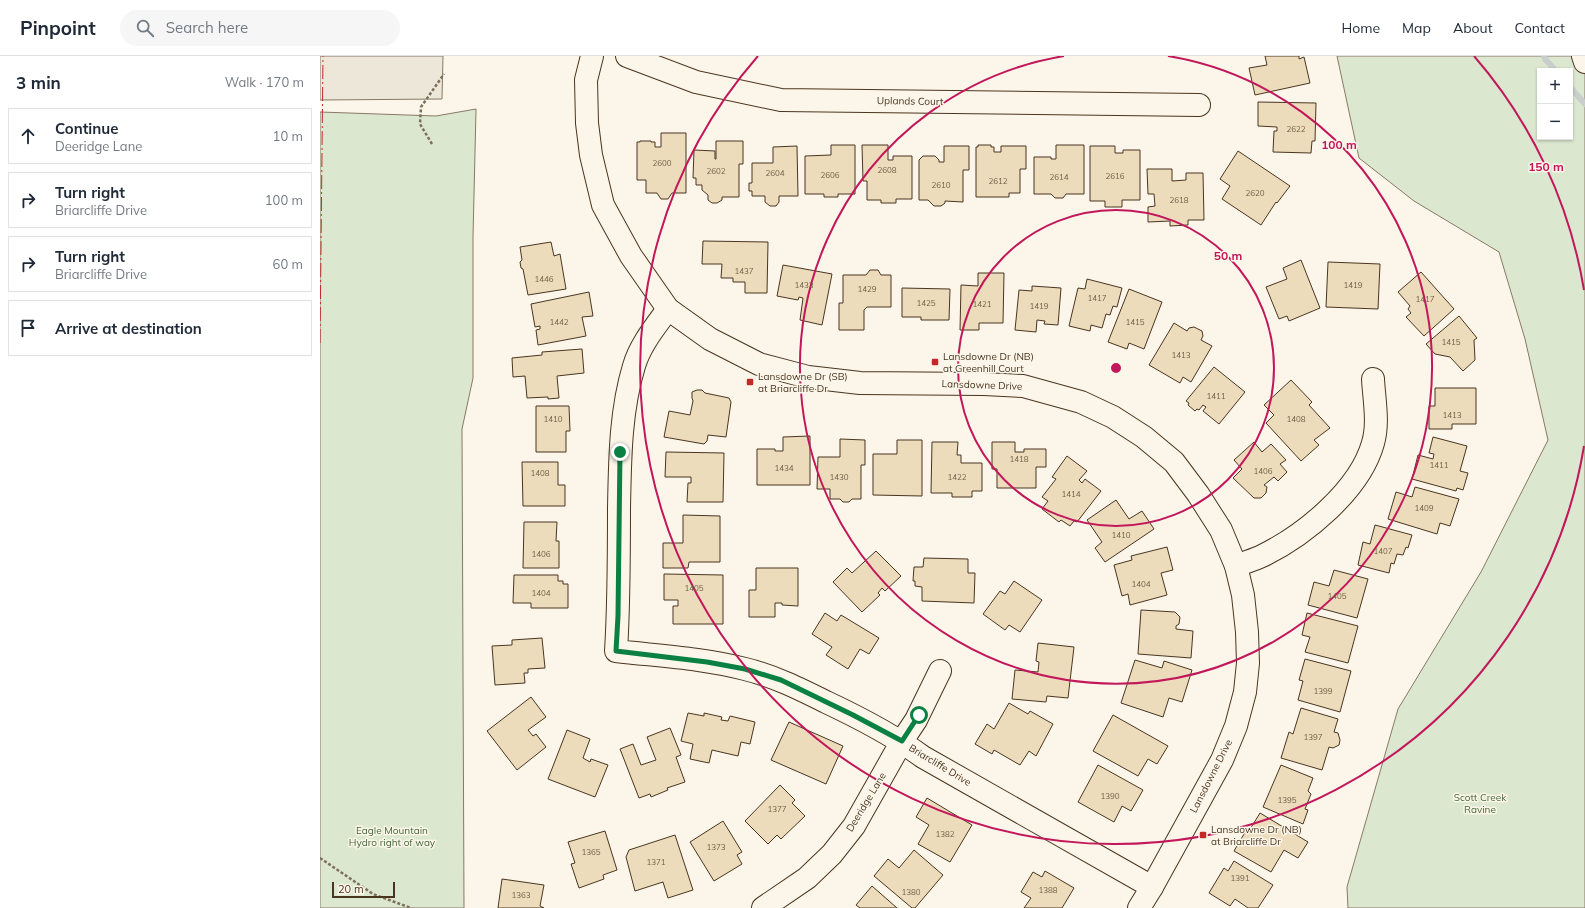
<!DOCTYPE html>
<meta charset="utf-8">
<style>
:root{--surface:#fff;--page:#f6f6f7;--text:#1f2937;--muted:#747a83;--line:#e0e1e3}
body{margin:0;font-family:Mulish,sans-serif;background:var(--page);color:var(--text)}
.controls{position:absolute;right:12px;top:12px;display:grid;overflow:hidden;border-radius:0px;box-shadow:0 1px 3px #0004}
.controls button{width:36px;height:36px;display:grid;place-items:center;padding:0;border:0;border-bottom:1px solid var(--line);background:var(--surface);color:var(--text);font:20px sans-serif}
.scale{position:absolute;left:12px;bottom:10px;width:63px;box-sizing:border-box;padding-left:4px;border:2px solid #4a3520;border-top:0;font-size:11px;line-height:14px;white-space:nowrap;color:#4a3520;-webkit-text-stroke:3px #fbf6e9;paint-order:stroke}
.stop{position:absolute;width:12px;height:12px;margin:-9px;border:3px solid #0b8043;border-radius:50%;background:#fff}
.stop.end{background:#0b8043;border-color:#fff;box-shadow:0 1px 4px #0008}
.list{margin:0;padding:0;list-style:none}
h2{display:flex;justify-content:space-between;align-items:center;height:52px;margin:0;padding:0 16px;font-size:17px}
h2 small{font-size:13px;font-weight:400;color:var(--muted)}
.list li{display:grid;grid-template-columns:26px 1fr auto;gap:12px;align-items:center;box-sizing:border-box;height:56px;margin:0 8px 8px;padding:0 8px;border:1px solid var(--line);border-radius:0px}
.list b{display:block;font-size:15px;white-space:nowrap}
.list p{margin:0;font-size:13px;white-space:nowrap;color:var(--muted)}
.list em{font-size:13px;font-style:normal;color:var(--muted)}
.icon{flex:none;width:22px;height:22px;fill:none;stroke:currentColor;stroke-width:2;stroke-linecap:round;stroke-linejoin:round}
.map{position:relative;flex:none;width:1265px;height:852px;overflow:hidden}
header{display:flex;align-items:center;gap:24px;box-sizing:border-box;height:56px;padding:0 20px;background:var(--surface);border-bottom:1px solid var(--line)}
header strong{font-size:19px}
nav{display:flex;gap:22px;margin-inline-start:auto;font-size:14px}
.search{width:280px;height:36px;background:var(--page);display:flex;align-items:center;gap:10px;box-sizing:border-box;padding:0 14px;border-radius:22px;color:var(--muted);font-size:15px}
main{display:flex}
aside{flex:1;background:var(--surface)}
.map>svg:first-child{display:block}
</style>
<header>
<strong>Pinpoint</strong>
<div class="search"><svg class="icon" aria-label="search" viewBox="0 0 24 24"><circle cx="10" cy="10" r="6"/><path d="M15 15l6 6"/></svg>Search here</div>
<nav><a>Home</a><a>Map</a><a>About</a><a>Contact</a></nav>
</header>
<main>
<aside>
<h2>3 min<small>Walk · 170 m</small></h2>
<ul class="list">
<li><svg class="icon" aria-label="ahead" viewBox="0 0 24 24"><path d="M12 20V5M6 11l6-6 6 6"/></svg><div><b>Continue</b><p>Deeridge Lane</p></div><em>10 m</em></li>
<li><svg class="icon" aria-label="right" viewBox="0 0 24 24"><path d="M7 20v-9h11M14 6l5 5-5 5"/></svg><div><b>Turn right</b><p>Briarcliffe Drive</p></div><em>100 m</em></li>
<li><svg class="icon" aria-label="right" viewBox="0 0 24 24"><path d="M7 20v-9h11M14 6l5 5-5 5"/></svg><div><b>Turn right</b><p>Briarcliffe Drive</p></div><em>60 m</em></li>
<li><svg class="icon" aria-label="arrive" viewBox="0 0 24 24"><path d="M6 21V4h12l-3 4 3 4H6"/></svg><div><b>Arrive at destination</b></div></li>
</ul>
</aside>
<div class="map">
<svg width="1265" height="852" viewBox="0 0 1265 852">
<rect width="100%" height="100%" fill="#fbf6e9"/>
<g fill="#dce7d0" stroke="#887966" fill-rule="evenodd">
<path d="M 1017,0 L 1265,0 L 1265,852 L 1028,852 L 1027,831 L 1078,653 L 1161,516 L 1228,384 L 1205,283 L 1179,196 L 1094,145 L 1039,102 ZM 1220,15 L 1250,15 L 1250,81 L 1220,81 Z"/>
<path d="M 156,53 L 153,181 L 153,322 L 142,373 L 144,852 L 0,852 L 0,56 L 116,60 Z"/>
</g>
<path fill="#ede7d9" stroke="#887966" d="M 0,0 L 123,0 L 122,43 L 0,44 Z"/>
<g fill="none" stroke-linecap="round" stroke-linejoin="round">
<g stroke="#c9cecd" stroke-width="6">
<path d="M 1224,0 L 1225,3 L 1236,15"/>
<path d="M 1250,31 L 1265,48"/>
</g>
</g>
<g fill="#ecdcbc" stroke="#4a3520">
<path d="M 945,0 L 979,0 L 979,3 L 984,1 L 990,27 L 935,39 L 929,12 L 947,9 Z"/>
<path d="M 938,46 L 996,47 L 995,85 L 992,85 L 991,97 L 953,96 L 954,75 L 957,75 L 957,71 L 938,70 Z"/>
<path d="M 341,77 L 366,77 L 366,137 L 352,137 L 348,143 L 341,143 L 337,137 L 326,137 L 326,124 L 317,124 L 317,86 L 320,86 L 320,85 L 331,85 L 331,86 L 335,86 L 335,91 L 341,91 Z"/>
<path d="M 396,85 L 423,85 L 423,108 L 419,108 L 419,141 L 402,141 L 402,144 L 397,147 L 392,147 L 388,144 L 388,139 L 382,134 L 382,129 L 376,129 L 376,122 L 373,122 L 374,94 L 395,95 L 395,103 L 396,103 Z"/>
<path d="M 511,89 L 535,89 L 535,138 L 518,138 L 518,141 L 504,141 L 504,138 L 485,138 L 485,100 L 511,99 Z"/>
<path d="M 542,89 L 568,89 L 568,104 L 573,104 L 573,100 L 592,100 L 592,143 L 576,143 L 576,147 L 561,147 L 561,144 L 547,144 L 547,125 L 543,125 Z"/>
<path d="M 658,89 L 671,89 L 671,91 L 674,91 L 674,96 L 681,96 L 681,90 L 706,90 L 706,113 L 700,113 L 700,137 L 689,137 L 689,141 L 656,141 L 656,91 L 658,91 Z"/>
<path d="M 736,89 L 764,89 L 764,138 L 746,138 L 743,142 L 735,142 L 731,138 L 714,138 L 714,101 L 731,101 L 731,103 L 736,103 Z"/>
<path d="M 477,90 L 478,140 L 459,140 L 459,146 L 456,150 L 450,150 L 445,146 L 445,140 L 432,140 L 432,135 L 429,135 L 429,127 L 432,127 L 432,107 L 453,107 L 453,91 Z"/>
<path d="M 624,90 L 649,90 L 649,114 L 643,114 L 643,146 L 625,145 L 625,147 L 621,150 L 614,150 L 608,144 L 599,144 L 599,104 L 603,100 L 615,100 L 619,104 L 619,106 L 624,106 Z"/>
<path d="M 770,90 L 795,90 L 795,97 L 803,97 L 803,94 L 820,94 L 820,144 L 802,144 L 802,151 L 785,151 L 785,145 L 770,145 Z"/>
<path d="M 918,95 L 970,130 L 957,147 L 956,146 L 941,169 L 902,143 L 910,130 L 900,123 Z"/>
<path d="M 827,113 L 852,113 L 852,125 L 866,124 L 866,117 L 883,117 L 884,164 L 868,164 L 868,169 L 850,170 L 850,165 L 828,166 L 828,151 L 835,150 L 834,138 L 828,138 Z"/>
<path d="M 383,185 L 448,186 L 447,237 L 425,237 L 425,226 L 413,226 L 413,222 L 401,222 L 402,208 L 382,208 Z"/>
<path d="M 231,186 L 234,200 L 240,198 L 246,233 L 208,239 L 203,213 L 201,212 L 200,206 L 202,204 L 200,191 Z"/>
<path d="M 981,204 L 1000,252 L 969,265 L 967,260 L 959,263 L 946,231 L 967,223 L 963,212 Z"/>
<path d="M 1008,206 L 1060,208 L 1058,253 L 1006,251 Z"/>
<path d="M 463,209 L 512,218 L 502,269 L 480,264 L 483,242 L 479,241 L 478,244 L 457,240 Z"/>
<path d="M 550,214 L 558,214 L 561,219 L 571,219 L 571,251 L 547,251 L 544,254 L 544,274 L 519,274 L 519,247 L 523,247 L 523,219 L 546,219 Z"/>
<path d="M 1101,216 L 1134,253 L 1104,280 L 1086,261 L 1091,257 L 1088,253 L 1090,250 L 1078,236 Z"/>
<path d="M 658,217 L 684,217 L 683,267 L 659,267 L 659,274 L 640,274 L 641,229 L 658,230 Z"/>
<path d="M 767,223 L 802,232 L 797,251 L 793,250 L 790,259 L 786,258 L 782,272 L 771,269 L 770,275 L 749,270 L 758,232 L 765,233 Z"/>
<path d="M 712,230 L 741,232 L 738,269 L 724,268 L 725,265 L 717,264 L 716,276 L 695,274 L 699,234 L 712,235 Z"/>
<path d="M 582,232 L 630,233 L 629,264 L 601,264 L 601,261 L 582,261 Z"/>
<path d="M 809,233 L 842,246 L 824,293 L 809,287 L 807,293 L 788,286 Z"/>
<path d="M 269,236 L 273,260 L 262,261 L 266,280 L 218,289 L 216,274 L 220,273 L 220,270 L 215,271 L 211,248 Z"/>
<path d="M 1139,260 L 1157,282 L 1154,284 L 1155,304 L 1143,315 L 1130,301 L 1115,298 L 1106,288 Z"/>
<path d="M 854,267 L 867,275 L 869,272 L 874,271 L 882,275 L 883,280 L 881,284 L 892,290 L 871,326 L 863,321 L 860,327 L 829,309 Z"/>
<path d="M 262,293 L 264,317 L 237,320 L 239,342 L 228,343 L 228,341 L 207,342 L 205,320 L 193,321 L 192,302 L 222,299 L 222,296 Z"/>
<path d="M 894,311 L 925,336 L 899,368 L 883,355 L 886,351 L 883,349 L 879,354 L 877,353 L 875,355 L 868,349 L 869,347 L 866,345 Z"/>
<path d="M 971,324 L 992,346 L 989,349 L 1010,372 L 994,384 L 999,389 L 981,405 L 946,367 L 954,359 L 944,349 Z"/>
<path d="M 1115,332 L 1156,332 L 1156,368 L 1132,368 L 1132,373 L 1109,373 L 1109,350 L 1115,350 Z"/>
<path d="M 377,334 L 382,334 L 385,337 L 409,342 L 411,346 L 406,381 L 388,379 L 387,385 L 384,388 L 344,381 L 349,355 L 370,359 L 373,345 L 372,342 L 372,336 Z"/>
<path d="M 216,350 L 249,350 L 250,375 L 246,375 L 246,396 L 216,396 Z"/>
<path d="M 490,380 L 490,429 L 437,429 L 437,393 L 455,393 L 455,395 L 463,395 L 463,381 Z"/>
<path d="M 1113,381 L 1147,390 L 1140,415 L 1148,417 L 1143,434 L 1137,432 L 1136,435 L 1092,423 L 1098,399 L 1113,403 L 1114,398 L 1109,397 Z"/>
<path d="M 520,383 L 545,384 L 545,409 L 541,409 L 541,443 L 532,443 L 529,446 L 523,446 L 520,443 L 510,443 L 510,433 L 497,433 L 498,401 L 520,401 Z"/>
<path d="M 577,384 L 602,384 L 602,440 L 553,439 L 553,398 L 577,398 Z"/>
<path d="M 612,386 L 638,386 L 637,399 L 641,399 L 641,407 L 662,407 L 662,435 L 652,435 L 652,441 L 632,441 L 632,437 L 611,437 Z"/>
<path d="M 672,386 L 695,386 L 695,396 L 704,396 L 704,393 L 726,393 L 726,411 L 716,411 L 716,432 L 677,432 L 677,413 L 672,413 Z"/>
<path d="M 934,386 L 942,396 L 951,388 L 966,404 L 960,408 L 967,416 L 958,425 L 954,421 L 944,429 L 947,431 L 946,437 L 941,442 L 934,442 L 913,422 L 922,413 L 914,404 Z"/>
<path d="M 346,396 L 404,397 L 403,446 L 367,446 L 368,427 L 371,427 L 371,421 L 345,421 Z"/>
<path d="M 747,400 L 767,415 L 759,424 L 762,427 L 765,423 L 781,435 L 757,466 L 754,465 L 750,470 L 741,464 L 739,466 L 722,453 L 728,445 L 722,441 L 736,423 L 732,421 Z"/>
<path d="M 202,406 L 238,406 L 238,429 L 245,429 L 245,450 L 203,450 Z"/>
<path d="M 1095,431 L 1139,443 L 1130,470 L 1120,467 L 1117,478 L 1068,463 L 1076,436 L 1092,441 Z"/>
<path d="M 796,444 L 809,463 L 822,455 L 834,473 L 785,506 L 775,492 L 782,486 L 767,464 Z"/>
<path d="M 363,459 L 400,460 L 400,506 L 369,506 L 368,512 L 343,512 L 343,487 L 363,487 Z"/>
<path d="M 204,466 L 237,466 L 236,485 L 239,485 L 239,512 L 203,512 Z"/>
<path d="M 1055,469 L 1092,479 L 1088,492 L 1086,491 L 1083,499 L 1077,498 L 1074,508 L 1071,507 L 1069,517 L 1038,509 L 1043,486 L 1050,488 Z"/>
<path d="M 847,491 L 853,514 L 841,517 L 847,539 L 810,549 L 808,538 L 802,540 L 794,509 L 812,504 L 811,500 Z"/>
<path d="M 556,495 L 581,520 L 565,535 L 562,532 L 558,537 L 560,539 L 542,556 L 513,526 L 527,512 L 532,517 Z"/>
<path d="M 604,502 L 648,503 L 648,517 L 655,517 L 654,547 L 602,545 L 602,531 L 595,530 L 595,525 L 593,525 L 594,511 L 603,511 Z"/>
<path d="M 436,512 L 478,512 L 478,550 L 462,549 L 462,547 L 455,547 L 455,561 L 429,561 L 429,534 L 436,534 Z"/>
<path d="M 1014,514 L 1048,523 L 1037,562 L 988,549 L 994,526 L 1009,530 Z"/>
<path d="M 344,518 L 403,519 L 403,568 L 353,568 L 353,550 L 358,550 L 358,544 L 344,544 Z"/>
<path d="M 194,519 L 238,519 L 238,525 L 243,525 L 243,528 L 248,528 L 248,552 L 211,552 L 211,547 L 193,547 Z"/>
<path d="M 694,525 L 722,544 L 700,576 L 689,569 L 685,574 L 663,558 L 680,535 L 685,538 Z"/>
<path d="M 821,554 L 855,556 L 860,561 L 859,568 L 856,570 L 856,573 L 873,575 L 871,602 L 818,598 Z"/>
<path d="M 505,557 L 517,565 L 521,559 L 559,582 L 549,598 L 540,593 L 528,613 L 506,599 L 512,591 L 492,578 Z"/>
<path d="M 987,557 L 1038,570 L 1028,607 L 985,596 L 990,581 L 982,579 Z"/>
<path d="M 222,582 L 225,612 L 208,613 L 208,617 L 204,617 L 205,627 L 175,629 L 172,590 L 192,589 L 192,584 Z"/>
<path d="M 718,587 L 754,591 L 748,642 L 727,640 L 726,646 L 692,643 L 695,614 L 718,616 L 719,606 L 716,605 Z"/>
<path d="M 985,603 L 1031,615 L 1020,656 L 978,644 L 983,625 L 979,624 Z"/>
<path d="M 815,604 L 842,612 L 844,605 L 872,614 L 862,646 L 849,642 L 843,661 L 801,647 Z"/>
<path d="M 211,641 L 226,661 L 208,674 L 213,680 L 216,678 L 226,691 L 197,714 L 167,675 Z"/>
<path d="M 689,647 L 708,658 L 710,655 L 733,668 L 716,700 L 709,695 L 700,709 L 674,694 L 672,698 L 655,688 L 667,668 L 674,673 Z"/>
<path d="M 981,652 L 1018,663 L 1014,676 L 1018,677 L 1020,684 L 1019,689 L 1013,692 L 1009,691 L 1002,714 L 961,702 L 969,676 L 973,678 Z"/>
<path d="M 368,657 L 384,660 L 384,657 L 402,661 L 401,664 L 408,665 L 410,660 L 435,666 L 430,688 L 421,686 L 418,700 L 392,694 L 389,707 L 370,703 L 373,688 L 361,685 Z"/>
<path d="M 793,659 L 848,690 L 837,708 L 828,703 L 818,720 L 773,695 Z"/>
<path d="M 469,666 L 523,690 L 506,728 L 451,704 Z"/>
<path d="M 350,672 L 361,699 L 356,701 L 365,726 L 347,732 L 348,734 L 331,741 L 330,738 L 319,742 L 300,693 L 313,688 L 321,709 L 336,704 L 327,681 Z"/>
<path d="M 247,674 L 270,683 L 263,702 L 270,706 L 271,703 L 288,709 L 275,741 L 228,723 Z"/>
<path d="M 778,709 L 823,734 L 811,755 L 802,750 L 794,766 L 758,746 Z"/>
<path d="M 961,709 L 993,722 L 988,735 L 991,738 L 985,753 L 988,754 L 983,768 L 943,751 Z"/>
<path d="M 460,729 L 475,744 L 472,747 L 485,760 L 461,783 L 457,779 L 448,788 L 425,765 Z"/>
<path d="M 607,742 L 652,769 L 630,806 L 598,788 L 609,769 L 596,761 Z"/>
<path d="M 940,757 L 988,786 L 978,802 L 964,794 L 951,816 L 914,795 L 927,773 L 929,775 Z"/>
<path d="M 403,765 L 422,796 L 417,799 L 422,808 L 394,825 L 370,786 Z"/>
<path d="M 285,775 L 297,814 L 283,819 L 284,823 L 259,832 L 251,808 L 255,807 L 248,786 Z"/>
<path d="M 355,779 L 373,834 L 348,842 L 343,826 L 315,835 L 306,801 L 309,794 Z"/>
<path d="M 594,794 L 623,819 L 595,852 L 592,852 L 554,820 L 568,803 L 579,812 Z"/>
<path d="M 914,805 L 953,829 L 938,852 L 928,852 L 915,843 L 910,850 L 889,837 L 904,812 L 908,815 Z"/>
<path d="M 725,815 L 754,832 L 742,852 L 704,852 L 711,842 L 701,836 L 713,816 L 722,821 Z"/>
<path d="M 182,823 L 224,829 L 220,850 L 224,852 L 178,852 Z"/>
<path d="M 552,830 L 577,852 L 540,852 L 536,849 Z"/>
</g>
<g fill="none" stroke-linecap="round" stroke-linejoin="round">
<defs>
<g id="minor">
<path d="M 272,0 L 266,24 L 267,67 L 271,99 L 283,149 L 311,200 L 348,253 L 390,283 L 439,308 L 488,321 L 540,327 L 664,328 L 703,330 L 761,346 L 793,361 L 824,381 L 854,406 L 878,438 L 901,474 L 916,510 L 923,539 L 927,576 L 928,607 L 925,636 L 916,670 L 902,704 L 832,831 L 819,852"/>
<path d="M 307,0 L 376,26 L 461,44 L 879,49"/>
<path d="M 1263,0 L 1265,6"/>
<path d="M 348,253 C 335,271 320,289 314,310 C 300,356 300,405 299,452 C 299,500 299,548 296,595 C 339,600 383,602 425,613 C 454,620 480,633 506,646 C 540,662 573,679 603,701 L 832,831"/>
<path d="M 916,510 C 925,506 934,504 942,500 C 985,479 1040,434 1053,387 C 1059,367 1054,343 1053,323"/>
<path d="M 443,852 L 487,822 L 512,798 L 534,770 L 582,685 L 596,664 L 620,615"/>
</g>
</defs>
<use href="#minor" stroke="#4a3520" stroke-width="24"/>
<g stroke="#7f6f5c" stroke-width="2.5" stroke-dasharray="3 2" stroke-linecap="butt">
<path d="M 112,88 L 100,68 L 101,51 L 124,18"/>
<path d="M 0,802 L 53,838 L 91,852"/>
</g>
<use href="#minor" stroke="#fbf6e9" stroke-width="22"/>
<path stroke="#c62828" stroke-width="1" stroke-dasharray="14 3 2 3" stroke-linecap="butt" d="M 0,287 L 3,0"/>
</g>
<g fill="none" stroke-linecap="round" stroke-linejoin="round">
<path stroke="#0b8043" stroke-width="5" d="M 300,396 L 298,560 L 296,595 L 387,606 L 425,613 L 461,624 L 533,659 L 582,685 L 599,659"/>
</g>
<g fill="none" stroke="#c2185b" stroke-width="2">
<circle cx="796" cy="312" r="158"/>
<path d="M848 0A316 316 0 1 1 744 0"/>
<path d="M1264 390A475 475 0 1 1 438 0M1154 0A475 475 0 0 1 1264 234"/>
</g>
<g fill="#c62828" stroke="#fbf6e9" stroke-width="1.5">
<rect x="611" y="302" width="8" height="8" rx="2"/>
<rect x="426" y="322" width="8" height="8" rx="2"/>
<rect x="879" y="775" width="8" height="8" rx="2"/>
</g>
<g text-anchor="middle" dominant-baseline="central" stroke-width="3" stroke-linejoin="round" paint-order="stroke">
<g font-size="8" fill="#725f47">
<text x="976" y="73">2622</text>
<text x="342" y="107">2600</text>
<text x="567" y="114">2608</text>
<text x="396" y="115">2602</text>
<text x="455" y="117">2604</text>
<text x="510" y="119">2606</text>
<text x="795" y="120">2616</text>
<text x="739" y="121">2614</text>
<text x="678" y="125">2612</text>
<text x="621" y="129">2610</text>
<text x="935" y="137">2620</text>
<text x="859" y="144">2618</text>
<text x="424" y="215">1437</text>
<text x="224" y="223">1446</text>
<text x="484" y="229">1433</text>
<text x="1033" y="229">1419</text>
<text x="547" y="233">1429</text>
<text x="777" y="242">1417</text>
<text x="1105" y="243">1417</text>
<text x="606" y="247">1425</text>
<text x="662" y="248">1421</text>
<text x="719" y="250">1419</text>
<text x="239" y="266">1442</text>
<text x="815" y="266">1415</text>
<text x="1131" y="286">1415</text>
<text x="861" y="299">1413</text>
<text x="896" y="340">1411</text>
<text x="1132" y="359">1413</text>
<text x="233" y="363">1410</text>
<text x="976" y="363">1408</text>
<text x="699" y="403">1418</text>
<text x="1119" y="409">1411</text>
<text x="464" y="412">1434</text>
<text x="943" y="415">1406</text>
<text x="220" y="417">1408</text>
<text x="519" y="421">1430</text>
<text x="637" y="421">1422</text>
<text x="751" y="438">1414</text>
<text x="1104" y="452">1409</text>
<text x="801" y="479">1410</text>
<text x="1063" y="495">1407</text>
<text x="221" y="498">1406</text>
<text x="821" y="528">1404</text>
<text x="374" y="532">1405</text>
<text x="221" y="537">1404</text>
<text x="1017" y="540">1405</text>
<text x="1003" y="635">1399</text>
<text x="993" y="681">1397</text>
<text x="790" y="740">1390</text>
<text x="967" y="744">1395</text>
<text x="457" y="753">1377</text>
<text x="625" y="778">1382</text>
<text x="396" y="791">1373</text>
<text x="271" y="796">1365</text>
<text x="336" y="806">1371</text>
<text x="920" y="822">1391</text>
<text x="728" y="834">1388</text>
<text x="591" y="836">1380</text>
<text x="201" y="839">1363</text>
</g>
<g font-size="10" fill="#4a3520" stroke="#fbf6e9">
<text transform="translate(590 45) rotate(1)">Uplands Court</text>
<text transform="translate(662 329) rotate(2)">Lansdowne Drive</text>
<text transform="translate(620 709) rotate(31)">Briarcliffe Drive</text>
<text transform="translate(891 720) rotate(-63)">Lansdowne Drive</text>
<text transform="translate(546 746) rotate(-59)">Deeridge Lane</text>
</g>
<g font-size="10" fill="#4a3520" stroke="#fbf6e9" text-anchor="start">
<text x="623" y="300">Lansdowne Dr (NB)<tspan x="623" dy="12">at Greenhill Court</tspan></text>
<text x="438" y="320">Lansdowne Dr (SB)<tspan x="438" dy="12">at Briarcliffe Dr</tspan></text>
<text x="891" y="773">Lansdowne Dr (NB)<tspan x="891" dy="12">at Briarcliffe Dr</tspan></text>
</g>
<g font-size="10" fill="#436837" stroke="#fbf6e9">
<text x="1160" y="741">Scott Creek<tspan x="1160" dy="12">Ravine</tspan></text>
<text x="72" y="774">Eagle Mountain<tspan x="72" dy="12">Hydro right of way</tspan></text>
</g>
</g>
<circle cx="796" cy="312" r="6" fill="#c2185b" stroke="#fbf6e9" stroke-width="2"/>
<g font-size="12" text-anchor="middle" font-weight="bold" fill="#c2185b" stroke="#fbf6e9" stroke-width="3" stroke-linejoin="round" paint-order="stroke">
<text x="1019" y="93">100 m</text>
<text x="1226" y="115">150 m</text>
<text x="908" y="204">50 m</text>
</g>
</svg>
<div class="controls">
<button>+</button>
<button>−</button>
</div>
<div class="scale">20 m</div>
<div class="stop" style="left:599px;top:659px"></div>
<div class="stop end" style="left:300px;top:396px"></div>
</div>
</main>
